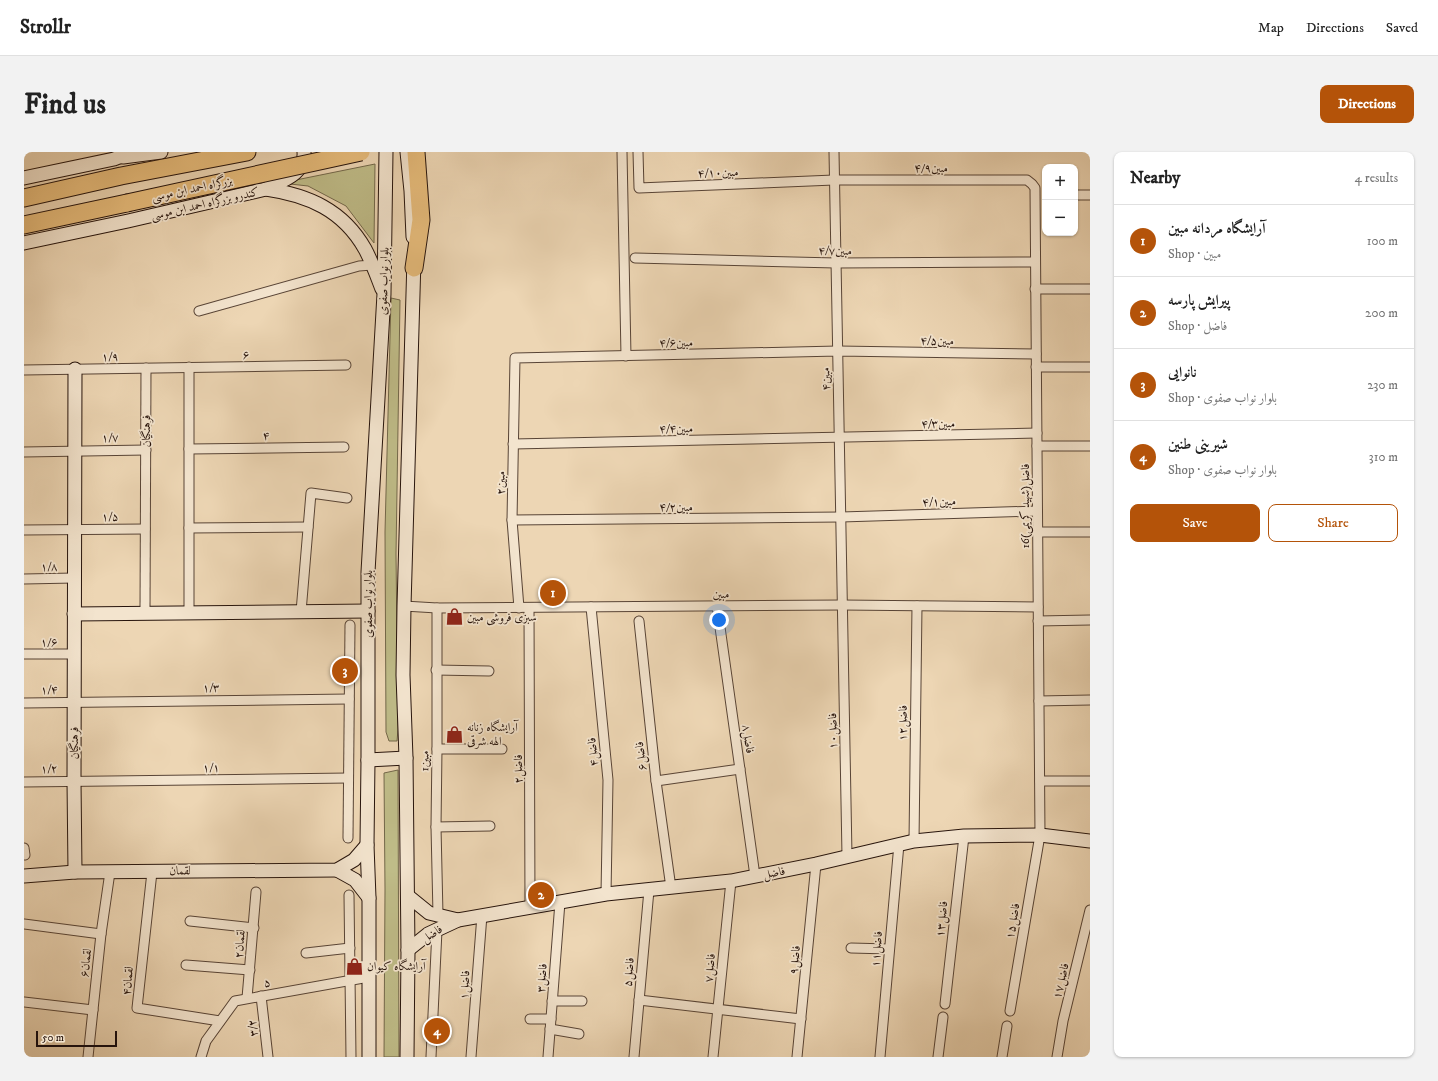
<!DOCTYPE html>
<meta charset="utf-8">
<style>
:root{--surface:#fff;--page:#f2f2f2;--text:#222;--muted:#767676;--line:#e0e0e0;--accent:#b45309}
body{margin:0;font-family:"IM FELL DW Pica",Amiri,serif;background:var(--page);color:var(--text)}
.controls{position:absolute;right:12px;top:12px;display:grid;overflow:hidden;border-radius:8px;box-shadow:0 1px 3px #0004}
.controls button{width:36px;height:36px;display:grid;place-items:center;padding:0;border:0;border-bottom:1px solid var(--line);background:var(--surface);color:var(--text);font:20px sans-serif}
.scale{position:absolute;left:12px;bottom:10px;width:81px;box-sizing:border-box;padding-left:4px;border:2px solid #27140c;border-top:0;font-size:11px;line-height:14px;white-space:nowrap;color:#27140c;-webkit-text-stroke:3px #f3e4ce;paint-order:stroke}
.you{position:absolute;left:695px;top:468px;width:14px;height:14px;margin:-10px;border:3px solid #fff;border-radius:50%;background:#1a73e8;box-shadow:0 0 0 6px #1a73e833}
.badge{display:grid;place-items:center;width:26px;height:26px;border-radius:50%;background:var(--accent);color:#fff;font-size:13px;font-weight:700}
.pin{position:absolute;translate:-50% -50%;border:2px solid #fff;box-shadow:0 1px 4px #0006}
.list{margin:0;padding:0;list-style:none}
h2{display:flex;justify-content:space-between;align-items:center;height:52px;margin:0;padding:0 16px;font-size:17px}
h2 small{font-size:13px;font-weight:400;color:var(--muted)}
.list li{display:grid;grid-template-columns:26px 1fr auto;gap:12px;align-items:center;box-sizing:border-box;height:72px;padding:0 16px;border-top:1px solid var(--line)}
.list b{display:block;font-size:15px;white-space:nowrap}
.list p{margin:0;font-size:13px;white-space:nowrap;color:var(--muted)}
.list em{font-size:13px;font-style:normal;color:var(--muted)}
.actions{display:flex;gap:8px;padding:12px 16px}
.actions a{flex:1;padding:9px 0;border:1px solid var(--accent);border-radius:8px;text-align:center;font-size:14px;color:var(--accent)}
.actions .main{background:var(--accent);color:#fff}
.map{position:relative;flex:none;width:1066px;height:905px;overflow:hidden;border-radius:8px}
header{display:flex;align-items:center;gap:24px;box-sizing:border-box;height:56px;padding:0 20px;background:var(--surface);border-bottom:1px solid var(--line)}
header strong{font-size:19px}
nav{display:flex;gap:22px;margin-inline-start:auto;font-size:14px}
.intro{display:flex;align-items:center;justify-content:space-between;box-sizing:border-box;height:96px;padding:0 24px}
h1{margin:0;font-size:28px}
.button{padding:10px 18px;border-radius:8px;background:var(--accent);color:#fff;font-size:14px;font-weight:700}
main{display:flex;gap:24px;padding:0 24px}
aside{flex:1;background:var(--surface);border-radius:8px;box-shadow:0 1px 3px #0004}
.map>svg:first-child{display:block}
</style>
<header>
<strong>Strollr</strong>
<nav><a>Map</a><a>Directions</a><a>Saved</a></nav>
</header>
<div class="intro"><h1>Find us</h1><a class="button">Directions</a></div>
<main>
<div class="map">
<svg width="1066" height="905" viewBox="0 0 1066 905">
<rect width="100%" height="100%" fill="#edd6b4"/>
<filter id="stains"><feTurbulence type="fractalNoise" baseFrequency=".005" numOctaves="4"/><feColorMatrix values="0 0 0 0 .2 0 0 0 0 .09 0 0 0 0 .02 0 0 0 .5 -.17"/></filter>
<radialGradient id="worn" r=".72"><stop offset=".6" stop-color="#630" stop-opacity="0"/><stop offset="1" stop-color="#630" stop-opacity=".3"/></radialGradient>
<g fill="#bfbc88" stroke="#73684a">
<path d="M 351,12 L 350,91 L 322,54 L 284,34 L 257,31 Z"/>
<path d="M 367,146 L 376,148 L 372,402 L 374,577 L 373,589 L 365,589 L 362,580 L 361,380 Z"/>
<path d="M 374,618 L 375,905 L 360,905 L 361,737 L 360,621 Z"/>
</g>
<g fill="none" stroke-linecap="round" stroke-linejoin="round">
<defs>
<g id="street">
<path d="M 598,0 L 602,204"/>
<path d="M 614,0 L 615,36 L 810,28 L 1003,28 L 1008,32 L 1011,36 L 1016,683 L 986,859"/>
<path d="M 810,0 L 823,704"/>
<path d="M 1051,43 L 1066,43"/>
<path d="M 611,106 L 812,111 L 1011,110"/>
<path d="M 1011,137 L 1066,137"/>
<path d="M 175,159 L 335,114 L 348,113"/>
<path d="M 1012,215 L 1066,215"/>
<path d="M 0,218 L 322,213"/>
<path d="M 489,292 L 1013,281"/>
<path d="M 1013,294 L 1066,294"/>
<path d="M 165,297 L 320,295"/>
<path d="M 0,300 L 122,298"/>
<path d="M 488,368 L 817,365 L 1013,359"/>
<path d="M 165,376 L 284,375"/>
<path d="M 0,378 L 121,377"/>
<path d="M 1013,380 L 1066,380"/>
<path d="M 0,427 L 50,426"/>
<path d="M 380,454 L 413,456 L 818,453 L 1014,455"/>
<path d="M 693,454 L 731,724"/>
<path d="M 567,455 L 584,628 L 582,742"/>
<path d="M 413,456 L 413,597 L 412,675 L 414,763"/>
<path d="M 495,456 L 488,368 L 491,206 L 814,199 L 1012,202"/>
<path d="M 505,456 L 506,755"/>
<path d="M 277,460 L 287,341 L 323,346"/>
<path d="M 121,461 L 122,216"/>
<path d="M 165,461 L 165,215"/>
<path d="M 615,469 L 632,629 L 647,736"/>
<path d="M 1014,469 L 1066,468"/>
<path d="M 0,502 L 50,502"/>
<path d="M 412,518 L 465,519"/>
<path d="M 1015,549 L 1066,548"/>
<path d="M 0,551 L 325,547"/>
<path d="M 413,597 L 478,597"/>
<path d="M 632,629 L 716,617"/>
<path d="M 1016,629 L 1066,629"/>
<path d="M 0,630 L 324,626"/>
<path d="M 412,675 L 466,674"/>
<path d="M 324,686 L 326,473"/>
<path d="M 890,689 L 893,454"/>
<path d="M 0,696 L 1,703"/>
<path d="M 128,720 L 113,856 L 196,869"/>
<path d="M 325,743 L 327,905"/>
<path d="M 166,769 L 230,776"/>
<path d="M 0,772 L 77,782"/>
<path d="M 827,796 L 865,797"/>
<path d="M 282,801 L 326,796"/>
<path d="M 162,813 L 226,818"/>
<path d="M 237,844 L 244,905"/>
<path d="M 223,846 L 232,740"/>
<path d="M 615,848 L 777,867"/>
<path d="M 528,849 L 558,849"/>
<path d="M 0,850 L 69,858"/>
<path d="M 921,852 L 940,684"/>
<path d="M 506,867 L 527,867"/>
<path d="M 526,877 L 555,882"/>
<path d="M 64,905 L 77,782 L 86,720"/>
<path d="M 177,905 L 182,889 L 211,849 L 345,825"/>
<path d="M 407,905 L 413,778"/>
<path d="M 447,905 L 458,763"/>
<path d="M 524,905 L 536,750"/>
<path d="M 610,905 L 625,738"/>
<path d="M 689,905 L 707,729"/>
<path d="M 773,905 L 792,712"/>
<path d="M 856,905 L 875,692"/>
<path d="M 914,905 L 919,865"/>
<path d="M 978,905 L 983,874"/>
<path d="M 1033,905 L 1039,869 L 1066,758"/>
</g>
<g id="secondary">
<path d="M 383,0 L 387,39 L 389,85"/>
<path d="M 99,5 L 137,0"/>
<path d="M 0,26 L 90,7 L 108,0"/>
<path d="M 242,37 C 258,29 282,22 280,0"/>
<path d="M 0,91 L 104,69 L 242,37 C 284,43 319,58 341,97 C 348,110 353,124 358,137"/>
<path d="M 50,462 L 344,459"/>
<path d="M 344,608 L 382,606"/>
<path d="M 313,718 L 331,728 L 345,746"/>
<path d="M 51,720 L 50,629 L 51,217"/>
<path d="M 0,724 L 51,720 L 313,718 L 330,708 L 343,693"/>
<path d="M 384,744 L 405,761 L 434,768"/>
<path d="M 384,798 L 404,782 L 434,768 L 582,742 L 707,729 L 792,712 L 890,689 L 940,684 L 1016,683 L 1066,689"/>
<path d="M 345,905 L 345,746 L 343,693 L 344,608 L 344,420 L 360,142 L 362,0"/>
<path d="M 383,905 L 384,798 L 382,606 L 379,523 L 380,454 L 390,107"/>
</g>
<g id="highway">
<path d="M 0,46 L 97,24 L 223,0"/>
<path d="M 0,73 L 103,51"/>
<path d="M 390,116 L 397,68 L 392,0"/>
</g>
</defs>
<use href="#street" stroke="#584436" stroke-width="11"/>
<use href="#secondary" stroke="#27140c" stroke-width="15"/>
<use href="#highway" stroke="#27140c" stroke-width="19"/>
<use href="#street" stroke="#f3e4ce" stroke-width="9"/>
<use href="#secondary" stroke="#f3e4ce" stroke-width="13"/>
<use href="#highway" stroke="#e6bb7a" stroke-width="17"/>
<defs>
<path id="highway-bridge" d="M 103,51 L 337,0"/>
</defs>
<use href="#highway-bridge" stroke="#27140c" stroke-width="19" stroke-linecap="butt"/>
<use href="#highway-bridge" stroke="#e6bb7a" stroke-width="17"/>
</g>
<defs>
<symbol id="shop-bare" viewBox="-9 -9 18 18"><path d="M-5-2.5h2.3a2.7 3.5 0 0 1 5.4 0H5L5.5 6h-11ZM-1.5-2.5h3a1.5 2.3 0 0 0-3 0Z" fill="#8f2418" stroke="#f3e4ce" stroke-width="2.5" paint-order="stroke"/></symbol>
</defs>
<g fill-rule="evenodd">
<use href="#shop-bare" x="418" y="452" width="25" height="25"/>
<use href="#shop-bare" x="418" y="570" width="25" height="25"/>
<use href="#shop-bare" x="318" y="802" width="25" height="25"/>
</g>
<g text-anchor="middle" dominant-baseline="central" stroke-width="3.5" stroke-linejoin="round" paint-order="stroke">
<g font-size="12" fill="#27140c" stroke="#f3e4ce">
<text x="907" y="16">۴/۹مبین</text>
<text transform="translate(694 21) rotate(-2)">۴/۱۰مبین</text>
<text transform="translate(168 37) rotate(-12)">بزرگراه احمد ابن موسی</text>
<text transform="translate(181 52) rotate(-13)">کندرو بزرگراه احمد ابن موسی</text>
<text transform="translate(811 99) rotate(1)">۴/۷مبین</text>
<text transform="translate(360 129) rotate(-88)">بلوار نواب صفوی</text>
<text transform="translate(913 189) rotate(1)">۴/۵مبین</text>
<text transform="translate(652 191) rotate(-1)">۴/۶مبین</text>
<text transform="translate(222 203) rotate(-1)">۶</text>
<text transform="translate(86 205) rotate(-1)">۱/۹</text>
<text transform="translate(802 227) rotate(-91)">۴مبین</text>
<text transform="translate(914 272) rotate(-1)">۴/۳مبین</text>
<text transform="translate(652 277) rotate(-1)">۴/۴مبین</text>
<text transform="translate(122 279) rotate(-90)">فرهنگیان</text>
<text transform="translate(242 284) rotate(-1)">۴</text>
<text transform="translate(86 286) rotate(-1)">۱/۷</text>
<text transform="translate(477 331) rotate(-89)">۲مبین</text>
<text transform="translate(915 350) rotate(-2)">۴/۱مبین</text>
<text transform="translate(1001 354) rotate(-90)">16فاضل(شهید کریمی)</text>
<text x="652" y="355">۴/۲مبین</text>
<text transform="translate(86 365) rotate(-1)">۱/۵</text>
<text transform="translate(25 415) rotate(-1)">۱/۸</text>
<text x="697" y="442">مبین</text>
<text transform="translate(344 452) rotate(-90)">بلوار نواب صفوی</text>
<text x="25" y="490">۱/۶</text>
<text transform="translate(187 536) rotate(-1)">۱/۳</text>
<text transform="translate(25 538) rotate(-1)">۱/۴</text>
<text transform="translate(879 571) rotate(-89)">۱۲فاضل</text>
<text transform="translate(809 579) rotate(-91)">۱۰فاضل</text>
<text transform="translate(724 587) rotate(82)">۸فاضل</text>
<text transform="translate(50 591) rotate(-90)">فرهنگیان</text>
<text transform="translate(569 600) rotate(-95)">۴فاضل</text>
<text transform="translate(617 604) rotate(-96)">۶فاضل</text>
<text transform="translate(401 609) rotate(-89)">1مبین</text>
<text transform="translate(187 616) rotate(-1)">۱/۱</text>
<text transform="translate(25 617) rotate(-1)">۱/۲</text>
<text transform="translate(494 617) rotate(-90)">۲فاضل</text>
<text transform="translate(156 719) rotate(-1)">لقمان</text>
<text transform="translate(750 721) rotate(-11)">فاضل</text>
<text transform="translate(918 767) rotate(-84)">۱۳فاضل</text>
<text transform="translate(989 769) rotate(-80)">۱۵فاضل</text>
<text transform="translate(408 782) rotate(-31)">فاضل</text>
<text transform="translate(216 792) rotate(-85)">۲لقمان</text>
<text transform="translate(853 797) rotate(-85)">۱۱فاضل</text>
<text transform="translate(771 808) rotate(-84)">۹فاضل</text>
<text transform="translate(62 811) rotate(-83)">۶لقمان</text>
<text transform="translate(686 816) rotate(-84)">۷فاضل</text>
<text transform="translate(605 820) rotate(-85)">۵فاضل</text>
<text transform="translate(518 826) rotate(-85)">۳فاضل</text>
<text transform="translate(104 829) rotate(-84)">لقمان۴</text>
<text transform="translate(1037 829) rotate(-76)">۱۷فاضل</text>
<text transform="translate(243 831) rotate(-10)">۵</text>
<text transform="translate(441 833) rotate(-86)">۱فاضل</text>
<text transform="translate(229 876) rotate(-96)">۳/۲</text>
</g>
<g font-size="12" fill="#27140c" stroke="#f3e4ce" text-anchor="start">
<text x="443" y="465">سبزی فروشی مبین</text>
<text x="443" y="575">آرایشگاه زنانه<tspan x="443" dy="14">الهه شرقی</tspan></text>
<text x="343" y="814">آرایشگاه کیوان</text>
</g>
</g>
<rect width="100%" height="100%" filter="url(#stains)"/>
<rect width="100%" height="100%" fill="url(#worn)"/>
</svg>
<div class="controls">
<button>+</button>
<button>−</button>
</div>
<div class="scale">50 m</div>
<div class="you"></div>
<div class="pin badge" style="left:529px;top:441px">1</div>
<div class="pin badge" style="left:517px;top:743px">2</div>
<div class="pin badge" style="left:321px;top:519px">3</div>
<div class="pin badge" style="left:413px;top:879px">4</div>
</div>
<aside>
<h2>Nearby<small>4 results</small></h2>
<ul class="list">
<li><span class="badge">1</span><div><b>آرایشگاه مردانه مبین</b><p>Shop · مبین</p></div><em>100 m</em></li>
<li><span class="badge">2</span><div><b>پیرایش پارسه</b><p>Shop · فاضل</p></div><em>200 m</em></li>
<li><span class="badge">3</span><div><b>نانوایی</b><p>Shop · بلوار نواب صفوی</p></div><em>230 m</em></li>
<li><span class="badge">4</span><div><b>شیرینی طنین</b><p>Shop · بلوار نواب صفوی</p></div><em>310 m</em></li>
</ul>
<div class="actions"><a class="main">Save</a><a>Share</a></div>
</aside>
</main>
